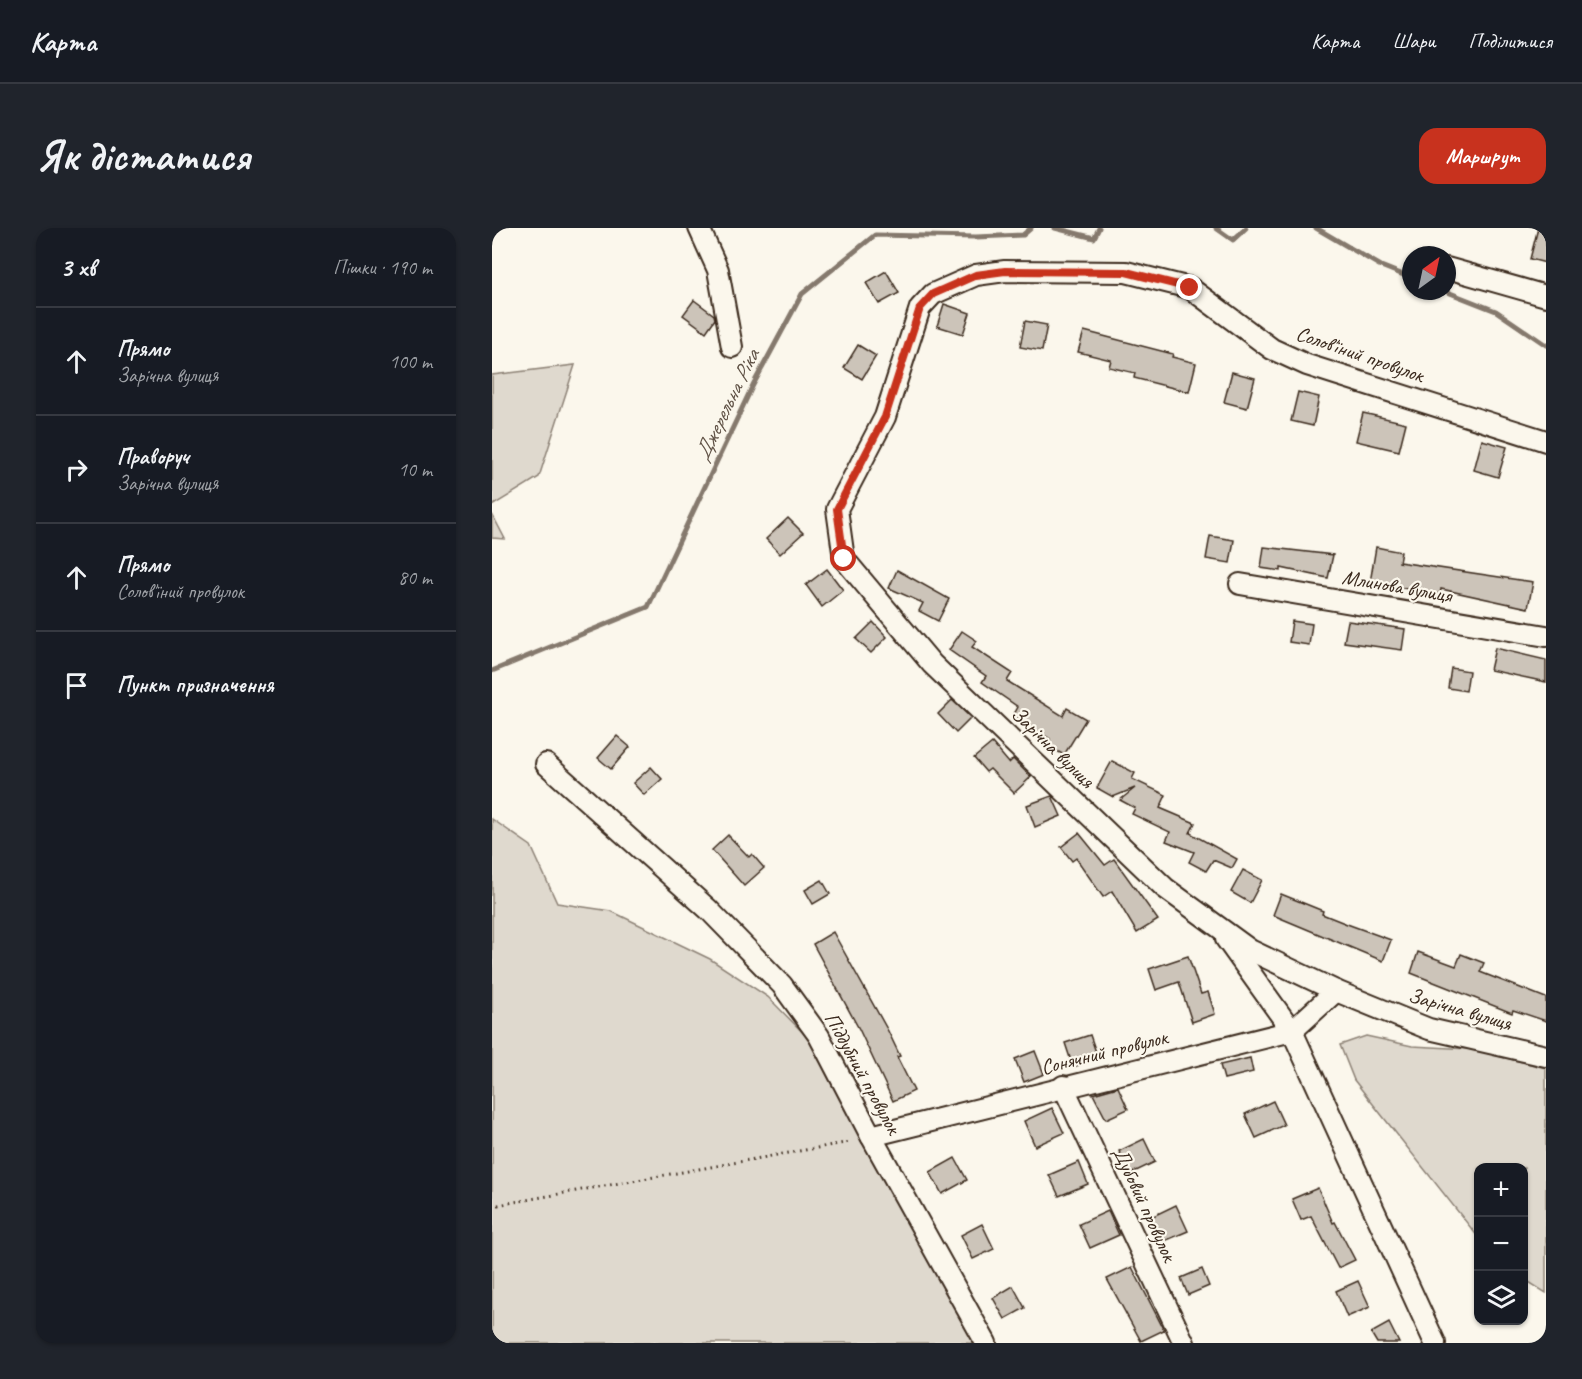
<!DOCTYPE html>
<html lang="uk">
<meta charset="utf-8">
<style>
:root{--surface:#171b24;--page:#20242c;--text:#f1f3f6;--muted:#9ea1a6;--line:#363941;--accent:#c8321e}
body{margin:0;font-family:Caveat,sans-serif;background:var(--page);color:var(--text)}
.controls{position:absolute;right:18px;bottom:18px;display:grid;overflow:hidden;border-radius:12px;box-shadow:0 2px 4px #0004}
.controls button{width:54px;height:54px;display:grid;place-items:center;padding:0;border:0;border-bottom:2px solid var(--line);background:var(--surface);color:var(--text);font:30px sans-serif}
.compass{position:absolute;left:910px;top:18px;width:54px;height:54px;border-radius:50%;background:var(--surface);box-shadow:0 2px 4px #0004;rotate:33deg}
.stop{position:absolute;width:18px;height:18px;margin:-14px;border:4px solid #c8321e;border-radius:50%;background:#fff}
.stop.end{background:#c8321e;border-color:#fff;box-shadow:0 2px 6px #0008}
.list{margin:0;padding:0;list-style:none}
h2{display:flex;justify-content:space-between;align-items:center;height:78px;margin:0;padding:0 24px;font-size:26px}
h2 small{font-size:20px;font-weight:400;color:var(--muted)}
.list li{display:grid;grid-template-columns:39px 1fr auto;gap:18px;align-items:center;box-sizing:border-box;height:108px;padding:0 24px;border-top:2px solid var(--line)}
.list b{display:block;font-size:22px;white-space:nowrap}
.list p{margin:0;font-size:20px;white-space:nowrap;color:var(--muted)}
.list em{font-size:20px;font-style:normal;color:var(--muted)}
.icon{flex:none;width:33px;height:33px;fill:none;stroke:currentColor;stroke-width:2;stroke-linecap:round;stroke-linejoin:round}
.map{position:relative;flex:none;width:1054px;height:1115px;overflow:hidden;border-radius:18px}
header{display:flex;align-items:center;gap:36px;box-sizing:border-box;height:84px;padding:0 30px;background:var(--surface);border-bottom:2px solid var(--line)}
header strong{font-size:28px}
nav{display:flex;gap:33px;margin-inline-start:auto;font-size:21px}
.intro{display:flex;align-items:center;justify-content:space-between;box-sizing:border-box;height:144px;padding:0 36px}
h1{margin:0;font-size:42px}
.button{padding:15px 27px;border-radius:18px;background:var(--accent);color:#fff;font-size:21px;font-weight:700}
main{display:flex;gap:36px;padding:0 36px}
aside{flex:1;background:var(--surface);border-radius:18px;box-shadow:0 2px 4px #0004}
.map>svg:first-child{display:block}
</style>
<header>
<strong>Карта</strong>
<nav><a>Карта</a><a>Шари</a><a>Поділитися</a></nav>
</header>
<div class="intro"><h1>Як дістатися</h1><a class="button">Маршрут</a></div>
<main>
<aside>
<h2>3 хв<small>Пішки · 190 m</small></h2>
<ul class="list">
<li><svg class="icon" aria-label="ahead" viewBox="0 0 24 24"><path d="M12 20V5M6 11l6-6 6 6"/></svg><div><b>Прямо</b><p>Зарічна вулиця</p></div><em>100 m</em></li>
<li><svg class="icon" aria-label="right" viewBox="0 0 24 24"><path d="M7 20v-9h11M14 6l5 5-5 5"/></svg><div><b>Праворуч</b><p>Зарічна вулиця</p></div><em>10 m</em></li>
<li><svg class="icon" aria-label="ahead" viewBox="0 0 24 24"><path d="M12 20V5M6 11l6-6 6 6"/></svg><div><b>Прямо</b><p>Солов'їний провулок</p></div><em>80 m</em></li>
<li><svg class="icon" aria-label="arrive" viewBox="0 0 24 24"><path d="M6 21V4h12l-3 4 3 4H6"/></svg><div><b>Пункт призначення</b></div></li>
</ul>
</aside>
<div class="map">
<svg width="1054" height="1115" viewBox="0 0 1054 1115">
<rect width="100%" height="100%" fill="#fbf7ec"/>
<filter id="ink" filterUnits="userSpaceOnUse"><feTurbulence type="fractalNoise" baseFrequency=".0167" numOctaves="2"/><feDisplacementMap in="SourceGraphic" scale="12" xChannelSelector="R" yChannelSelector="G"/><feConvolveMatrix kernelMatrix="1 2 1 2 8 2 1 2 1" color-interpolation-filters="sRGB"/></filter>
<g filter="url(#ink)">
<g fill="#dfd9ce" stroke="#8d8276" stroke-width="1.5">
<path d="M 83,137 L 47,249 L 0,278 L 0,147 Z"/>
<path d="M 0,286 L 13,311 L 0,310 Z"/>
<path d="M 0,591 L 39,618 L 65,675 L 119,683 L 218,731 L 276,769 L 324,818 L 483,1115 L 0,1115 Z"/>
<path d="M 874,808 L 920,818 L 978,821 L 1054,840 L 1054,1065 L 1032,1051 L 1032,940 L 987,940 L 986,1009 L 862,852 L 848,817 Z"/>
</g>
<g fill="none" stroke-linecap="round" stroke-linejoin="round">
<g stroke="#85796d" stroke-width="5">
<path d="M 563,0 L 602,10 L 607,0"/>
<path d="M 724,0 L 741,12 L 754,0"/>
<path d="M 824,0 L 889,38 L 919,50"/>
<path d="M 953,63 L 1004,83 L 1054,117"/>
<path d="M 0,443 L 156,379 L 261,157 L 310,66 L 383,7 L 484,9 L 531,7 L 539,0"/>
</g>
</g>
<g fill="#ccc4b9" stroke="#3b2a1e" stroke-width="1.5">
<path d="M 1046,0 L 1054,0 L 1054,35 L 1038,31 Z"/>
<path d="M 394,43 L 407,65 L 387,76 L 374,55 Z"/>
<path d="M 202,72 L 222,87 L 223,91 L 214,104 L 191,87 Z"/>
<path d="M 452,76 L 478,85 L 471,106 L 445,98 Z"/>
<path d="M 533,93 L 555,97 L 550,123 L 528,119 Z"/>
<path d="M 592,103 L 681,126 L 680,129 L 704,135 L 697,164 L 642,150 L 643,145 L 617,139 L 619,132 L 586,124 Z"/>
<path d="M 366,117 L 384,128 L 370,151 L 352,140 Z"/>
<path d="M 740,144 L 763,150 L 755,180 L 732,174 Z"/>
<path d="M 806,164 L 827,169 L 821,198 L 799,193 Z"/>
<path d="M 871,185 L 914,195 L 907,223 L 864,213 Z"/>
<path d="M 990,212 L 1015,219 L 1006,249 L 982,242 Z"/>
<path d="M 296,290 L 311,305 L 288,326 L 274,311 Z"/>
<path d="M 718,308 L 742,312 L 738,335 L 714,331 Z"/>
<path d="M 772,319 L 841,327 L 836,350 L 789,340 L 789,343 L 769,340 Z"/>
<path d="M 884,319 L 909,324 L 907,334 L 1041,354 L 1036,380 L 949,361 L 948,366 L 878,355 Z"/>
<path d="M 335,341 L 351,362 L 330,379 L 314,357 Z"/>
<path d="M 405,342 L 457,371 L 446,393 L 427,383 L 431,375 L 397,360 Z"/>
<path d="M 800,393 L 820,396 L 817,417 L 797,414 Z"/>
<path d="M 856,393 L 913,401 L 910,422 L 852,414 Z"/>
<path d="M 381,394 L 395,409 L 379,425 L 364,411 Z"/>
<path d="M 470,403 L 485,413 L 480,419 L 520,445 L 515,453 L 571,488 L 575,480 L 594,491 L 572,527 L 554,517 L 558,511 L 521,488 L 526,479 L 490,454 L 494,448 L 457,422 Z"/>
<path d="M 1003,420 L 1054,432 L 1054,454 L 998,442 Z"/>
<path d="M 959,440 L 977,443 L 974,463 L 956,460 Z"/>
<path d="M 460,472 L 479,490 L 464,505 L 446,486 Z"/>
<path d="M 125,508 L 138,519 L 119,541 L 106,530 Z"/>
<path d="M 500,515 L 517,535 L 521,531 L 539,549 L 522,565 L 498,541 L 494,544 L 482,530 Z"/>
<path d="M 620,533 L 643,545 L 640,551 L 674,567 L 668,580 L 703,595 L 698,605 L 745,631 L 740,640 L 721,632 L 714,643 L 697,634 L 702,624 L 674,613 L 678,604 L 640,586 L 643,580 L 628,572 L 643,560 L 621,569 L 605,560 Z"/>
<path d="M 159,539 L 170,551 L 152,567 L 141,555 Z"/>
<path d="M 560,568 L 569,588 L 543,599 L 535,577 Z"/>
<path d="M 587,605 L 613,637 L 622,631 L 666,692 L 645,705 L 620,663 L 611,669 L 584,630 L 580,633 L 569,619 Z"/>
<path d="M 236,607 L 257,629 L 260,626 L 272,640 L 252,658 L 220,622 Z"/>
<path d="M 751,642 L 770,652 L 758,675 L 739,664 Z"/>
<path d="M 330,652 L 338,666 L 321,676 L 313,662 Z"/>
<path d="M 789,666 L 831,683 L 830,686 L 855,696 L 899,712 L 891,733 L 781,687 Z"/>
<path d="M 341,704 L 396,803 L 408,828 L 405,829 L 422,863 L 401,873 L 367,801 L 321,716 Z"/>
<path d="M 926,724 L 964,738 L 969,726 L 992,735 L 988,744 L 1054,770 L 1054,793 L 1021,782 L 1020,785 L 919,745 Z"/>
<path d="M 696,728 L 709,766 L 716,764 L 723,786 L 700,794 L 687,754 L 664,762 L 657,741 Z"/>
<path d="M 598,807 L 606,830 L 581,839 L 573,815 Z"/>
<path d="M 543,823 L 552,846 L 532,854 L 523,831 Z"/>
<path d="M 758,830 L 761,844 L 732,851 L 728,837 Z"/>
<path d="M 626,859 L 636,881 L 614,891 L 601,866 Z"/>
<path d="M 781,873 L 792,897 L 764,910 L 753,886 Z"/>
<path d="M 560,880 L 572,905 L 543,918 L 532,893 Z"/>
<path d="M 652,911 L 663,934 L 638,946 L 627,923 Z"/>
<path d="M 463,930 L 475,952 L 450,966 L 438,944 Z"/>
<path d="M 587,934 L 596,956 L 567,968 L 557,947 Z"/>
<path d="M 826,960 L 841,995 L 843,994 L 863,1032 L 846,1040 L 819,988 L 809,992 L 800,971 Z"/>
<path d="M 684,977 L 696,1003 L 670,1014 L 659,989 Z"/>
<path d="M 616,983 L 627,1007 L 598,1020 L 587,996 Z"/>
<path d="M 490,996 L 502,1021 L 481,1031 L 469,1007 Z"/>
<path d="M 640,1039 L 672,1102 L 649,1113 L 615,1051 Z"/>
<path d="M 710,1041 L 717,1058 L 696,1067 L 689,1050 Z"/>
<path d="M 866,1053 L 878,1079 L 855,1089 L 844,1063 Z"/>
<path d="M 521,1058 L 533,1080 L 513,1091 L 501,1070 Z"/>
<path d="M 897,1095 L 907,1115 L 885,1115 L 879,1105 Z"/>
</g>
<g fill="none" stroke-linecap="round" stroke-linejoin="round">
<defs>
<g id="minor">
<path d="M 207,0 L 226,42 L 240,119"/>
<path d="M 955,40 L 1054,68"/>
<path d="M 1054,213 L 815,137 L 780,121 L 698,60 L 634,44 L 513,43 L 484,47 L 441,66 L 428,80 L 393,189 L 345,281 L 352,331 L 440,436 L 673,660 L 758,722 L 844,763 L 937,801 L 1054,828"/>
<path d="M 748,356 L 1054,408"/>
<path d="M 54,536 L 216,681 L 290,757 L 327,808 L 379,908 L 494,1115"/>
<path d="M 734,711 L 800,803 L 943,1115"/>
<path d="M 571,858 L 692,1115"/>
<path d="M 379,908 L 800,803 L 844,763"/>
</g>
</defs>
<use href="#minor" stroke="#3b2a1e" stroke-width="24"/>
<path stroke="#3b2a1e" stroke-width="3" stroke-dasharray="1.5 4.5" stroke-linecap="butt" d="M 0,978 L 358,914"/>
<use href="#minor" stroke="#fbf7ec" stroke-width="20"/>
</g>
</g>
<g fill="none" stroke-linecap="round" stroke-linejoin="round" filter="url(#ink)">
<path stroke="#c8321e" stroke-width="8" d="M 352,331 L 345,281 L 393,189 L 428,80 L 441,66 L 484,47 L 513,43 L 634,44 L 698,60"/>
</g>
<g text-anchor="middle" dominant-baseline="central" stroke-width="4.5" stroke-linejoin="round" paint-order="stroke">
<g font-size="21" fill="#3b2a1e" stroke="#fbf7ec">
<text transform="translate(868 126) rotate(19)">Солов'їний провулок</text>
<text transform="translate(905 358) rotate(10)">Млинова вулиця</text>
<text transform="translate(561 519) rotate(44)">Зарічна вулиця</text>
<text transform="translate(968 781) rotate(16)">Зарічна вулиця</text>
<text transform="translate(612 824) rotate(-14)">Сонячний провулок</text>
<text transform="translate(371 845) rotate(61)">Піддубний провулок</text>
<text transform="translate(653 976) rotate(65)">Дубовий провулок</text>
</g>
<g font-size="22" font-style="italic" fill="#605246" stroke="#fbf7ec">
<text transform="translate(235 177) rotate(-64)">Джерельна Ріка</text>
</g>
</g>
</svg>
<div class="controls">
<button>+</button>
<button>−</button>
<button><svg class="icon" aria-label="layers" viewBox="0 0 24 24"><path d="M12 4l9 5-9 5-9-5zM3 14l9 5 9-5"/></svg></button>
</div>
<svg class="compass" viewBox="-18 -18 36 36"><path d="M0-13l5 13h-10z" fill="#e53935"/><path d="M0 13l5-13h-10z" fill="#9ea1a6"/></svg>
<div class="stop" style="left:352px;top:331px"></div>
<div class="stop end" style="left:698px;top:60px"></div>
</div>
</main>
